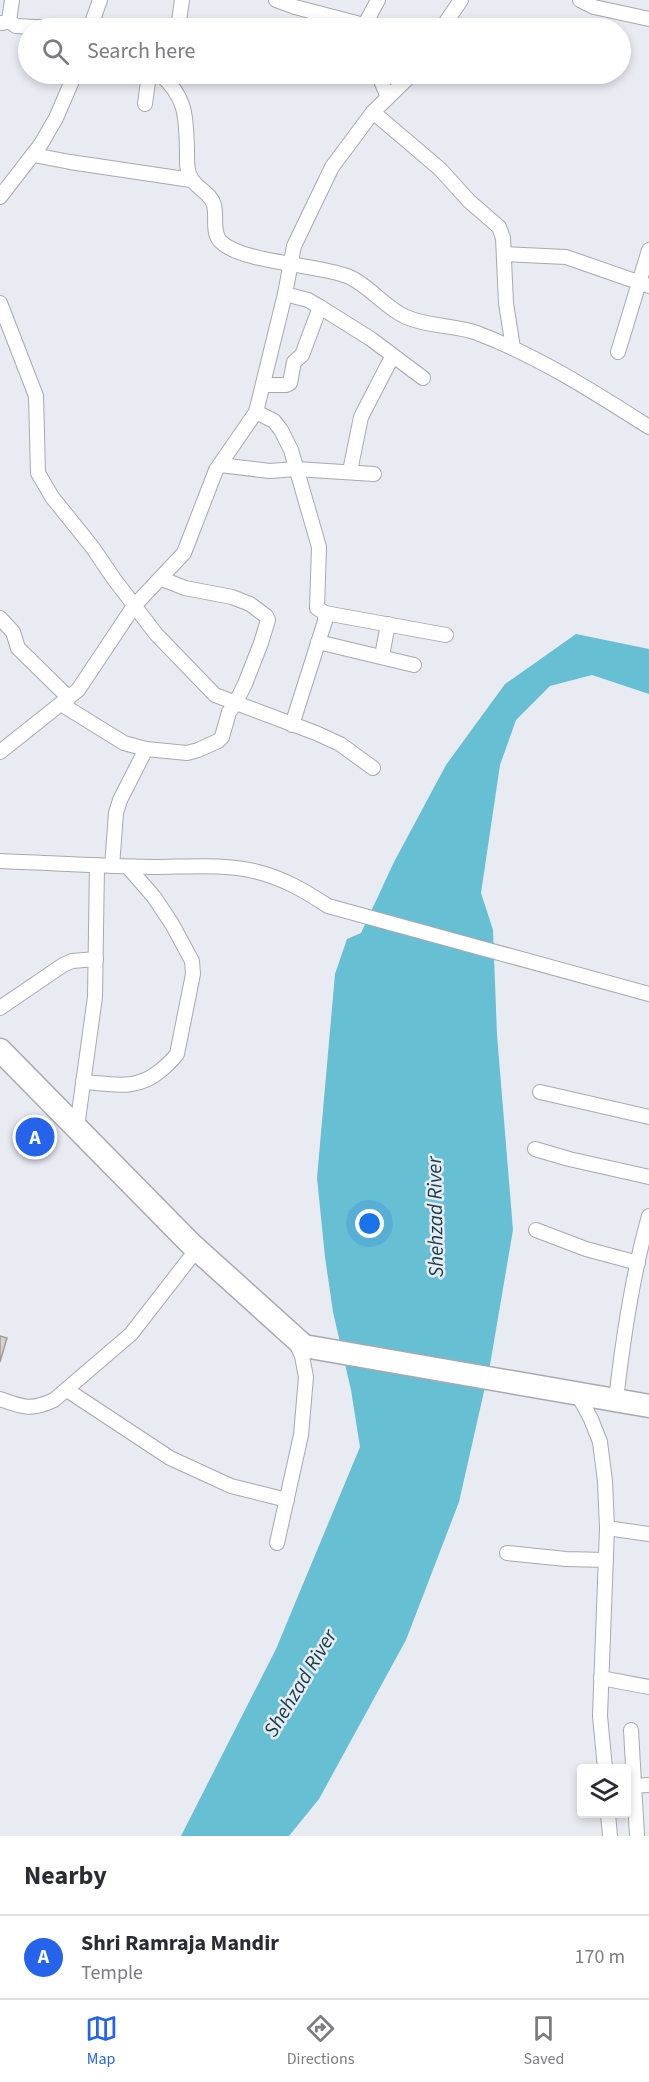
<!DOCTYPE html>
<style>
:root{--surface:#fff;--page:#f2f2f3;--text:#2b2b33;--muted:#7c7c81;--line:#e1e1e2;--accent:#2563eb}
body{margin:0;font-family:"Source Sans 3",sans-serif;background:var(--page);color:var(--text)}
.controls{position:absolute;right:18px;bottom:18px;display:grid;overflow:hidden;border-radius:6px;box-shadow:0 3px 9px #0003}
.controls button{width:54px;height:54px;display:grid;place-items:center;padding:0;border:0;border-bottom:2px solid var(--line);background:var(--surface);color:var(--text);font:30px sans-serif}
.you{position:absolute;left:370px;top:1224px;width:21px;height:21px;margin:-15px;border:4px solid #fff;border-radius:50%;background:#1a73e8;box-shadow:0 0 0 9px #1a73e833}
.badge{display:grid;place-items:center;width:39px;height:39px;border-radius:50%;background:var(--accent);color:#fff;font-size:20px;font-weight:700}
.pin{position:absolute;translate:-50% -50%;border:3px solid #fff;box-shadow:0 2px 6px #0006}
.list{margin:0;padding:0;list-style:none}
h2{display:flex;justify-content:space-between;align-items:center;height:78px;margin:0;padding:0 24px;font-size:26px}
h2 small{font-size:20px;font-weight:400;color:var(--muted)}
.list li{display:grid;grid-template-columns:39px 1fr auto;gap:18px;align-items:center;box-sizing:border-box;height:84px;padding:0 24px;border-top:2px solid var(--line)}
.list b{display:block;font-size:22px;white-space:nowrap}
.list p{margin:0;font-size:20px;white-space:nowrap;color:var(--muted)}
.list em{font-size:20px;font-style:normal;color:var(--muted)}
.icon{flex:none;width:33px;height:33px;fill:none;stroke:currentColor;stroke-width:2;stroke-linecap:round;stroke-linejoin:round}
.map{position:relative;flex:none;width:649px;height:1836px;overflow:hidden}
.search{position:absolute;background:var(--surface);box-shadow:0 3px 9px #0003;left:18px;right:18px;top:18px;height:66px;display:flex;align-items:center;gap:15px;box-sizing:border-box;padding:0 21px;border-radius:33px;color:var(--muted);font-size:22px}
.sheet{height:162px;background:var(--surface)}
nav{display:flex;justify-content:space-around;align-items:center;box-sizing:border-box;height:84px;border-top:2px solid var(--line);background:var(--surface);font-size:16px;color:var(--muted)}
nav a{display:grid;justify-items:center;gap:3px}
nav .on{color:var(--accent)}
.map>svg:first-child{display:block}
</style>
<div class="map">
<svg width="649" height="1836" viewBox="0 0 649 1836">
<rect width="100%" height="100%" fill="#e9ebf2"/>
<path fill="#67bfd3" d="M 576,634 L 649,649 L 649,694 L 592,675 L 550,686 L 516,720 L 500,765 L 481,893 L 493,930 L 497,1035 L 513,1230 L 490,1365 L 459,1502 L 406,1640 L 319,1799 L 289,1836 L 181,1836 L 276,1649 L 360,1447 L 351,1390 L 333,1312 L 325,1257 L 317,1178 L 335,974 L 347,939 L 361,933 L 394,862 L 446,765 L 505,684 Z"/>
<path fill="#d6cfcb" stroke="#a49d99" stroke-width="1.5" d="M 0,1336 L 7,1338 L 0,1362 Z"/>
<g fill="none" stroke-linecap="round" stroke-linejoin="round">
<defs>
<g id="minor">
<path d="M 276,0 L 295,7 L 364,25"/>
<path d="M 580,0 L 594,7 L 649,19"/>
<path d="M 9,21 L 16,26 L 55,28"/>
<path d="M 2,23 L 9,21 L 12,0"/>
<path d="M 90,28 L 100,0"/>
<path d="M 178,28 L 182,0"/>
<path d="M 363,28 L 378,0"/>
<path d="M 442,28 L 461,0"/>
<path d="M 160,74 C 187,98 186,117 187,151 C 187,160 186,170 191,178 C 197,189 211,193 214,205 C 217,216 212,232 220,241 C 241,263 317,264 347,276 C 368,284 385,308 406,317 C 429,327 455,325 477,333 C 538,356 594,392 649,427"/>
<path d="M 378,74 L 388,97"/>
<path d="M 145,104 L 149,74"/>
<path d="M 373,112 L 440,169 L 469,201 L 499,227 L 503,238 L 506,303 L 513,348"/>
<path d="M 34,155 L 70,162 L 191,180"/>
<path d="M 0,197 L 41,144 L 56,118 L 75,74"/>
<path d="M 504,254 L 566,257 L 649,286"/>
<path d="M 285,294 L 308,300 L 320,307 L 371,339 L 423,378"/>
<path d="M 0,303 L 36,396 L 38,473 L 52,497 L 93,548 L 114,579 L 156,634 L 215,695 L 316,733 L 340,744 L 373,768"/>
<path d="M 618,352 L 649,250"/>
<path d="M 264,385 L 286,385 L 290,383 L 294,362 L 302,355 L 320,307"/>
<path d="M 256,412 L 274,421 L 281,430 L 291,450 L 319,547 L 317,608 L 325,613 L 325,621 L 292,725"/>
<path d="M 220,465 L 270,471 L 296,469 L 374,474"/>
<path d="M 350,471 L 361,417 L 392,357"/>
<path d="M 325,613 L 446,635"/>
<path d="M 0,618 L 13,632 L 18,648 L 69,698"/>
<path d="M 318,642 L 414,665"/>
<path d="M 382,656 L 388,624"/>
<path d="M 61,704 L 124,743 L 146,749 L 187,753 L 198,750 L 218,741 L 222,737 L 229,712 L 235,704 L 245,684 L 261,643 L 268,620 L 266,616 L 250,604 L 232,597 L 185,588 L 162,579"/>
<path d="M 0,752 L 78,690 L 134,606 L 184,553 L 216,470 L 256,412 L 285,294 L 294,246 L 332,167 L 373,112 L 412,74"/>
<path d="M 0,861 C 51,863 101,866 152,867 C 186,867 225,863 258,872 C 285,879 305,891 328,906 L 649,994"/>
<path d="M 112,866 L 116,813 L 120,800 L 146,749"/>
<path d="M 0,1008 L 63,965 L 72,961 L 96,959"/>
<path d="M 83,1082 C 113,1084 136,1091 160,1071 C 167,1065 172,1061 177,1054 L 193,974 L 192,961 L 172,924 L 154,897 L 128,867"/>
<path d="M 540,1092 L 649,1117"/>
<path d="M 77,1127 L 95,997 L 97,865"/>
<path d="M 535,1149 L 569,1159 L 649,1177"/>
<path d="M 536,1230 L 586,1249 L 638,1263"/>
<path d="M 67,1390 L 170,1458 L 231,1486 L 287,1500"/>
<path d="M 578,1395 L 591,1419 L 600,1442 L 605,1481 L 607,1528 L 600,1716 L 605,1768"/>
<path d="M 0,1399 C 22,1407 31,1411 54,1400 L 131,1334 L 197,1249"/>
<path d="M 616,1400 C 623,1338 632,1276 649,1216"/>
<path d="M 607,1528 L 649,1534"/>
<path d="M 277,1543 L 301,1435 L 306,1377 L 302,1356 L 295,1340"/>
<path d="M 507,1553 L 566,1559 L 606,1560"/>
<path d="M 601,1678 L 649,1687"/>
<path d="M 631,1730 L 637,1836"/>
<path d="M 626,1786 L 649,1785"/>
<path d="M 608,1814 L 610,1836"/>
</g>
<path id="primary" d="M 0,1050 L 191,1244 L 304,1346 L 649,1406"/>
</defs>
<use href="#minor" stroke="#a8a9b0" stroke-width="16"/>
<use href="#primary" stroke="#a8a9b0" stroke-width="25"/>
<use href="#minor" stroke="#fff" stroke-width="14"/>
<use href="#primary" stroke="#fff" stroke-width="22"/>
</g>
<g text-anchor="middle" dominant-baseline="central" stroke-width="5" stroke-linejoin="round" paint-order="stroke">
<g font-size="21" font-style="italic" fill="#143d46" stroke="#e9ebf2">
<text transform="translate(435 1217) rotate(-91)">Shehzad River</text>
<text transform="translate(300 1683) rotate(-59)">Shehzad River</text>
</g>
</g>
</svg>
<div class="controls">
<button><svg class="icon" aria-label="layers" viewBox="0 0 24 24"><path d="M12 4l9 5-9 5-9-5zM3 14l9 5 9-5"/></svg></button>
</div>
<div class="you"></div>
<div class="pin badge" style="left:35px;top:1137px">A</div>
<div class="search"><svg class="icon" aria-label="search" viewBox="0 0 24 24"><circle cx="10" cy="10" r="6"/><path d="M15 15l6 6"/></svg>Search here</div>
</div>
<section class="sheet">
<h2>Nearby<small></small></h2>
<ul class="list">
<li><span class="badge">A</span><div><b>Shri Ramraja Mandir</b><p>Temple</p></div><em>170 m</em></li>
</ul>
</section>
<nav>
<a class="on"><svg class="icon" aria-label="map" viewBox="0 0 24 24"><path d="M3 6l6-2 6 2 6-2v14l-6 2-6-2-6 2zM9 4v14M15 6v14"/></svg>Map</a>
<a><svg class="icon" aria-label="directions" viewBox="0 0 24 24"><path d="M12 3l9 9-9 9-9-9zM9 14v-3h6M13 9l2 2-2 2"/></svg>Directions</a>
<a><svg class="icon" aria-label="saved" viewBox="0 0 24 24"><path d="M7 4h10v16l-5-4-5 4z"/></svg>Saved</a>
</nav>
